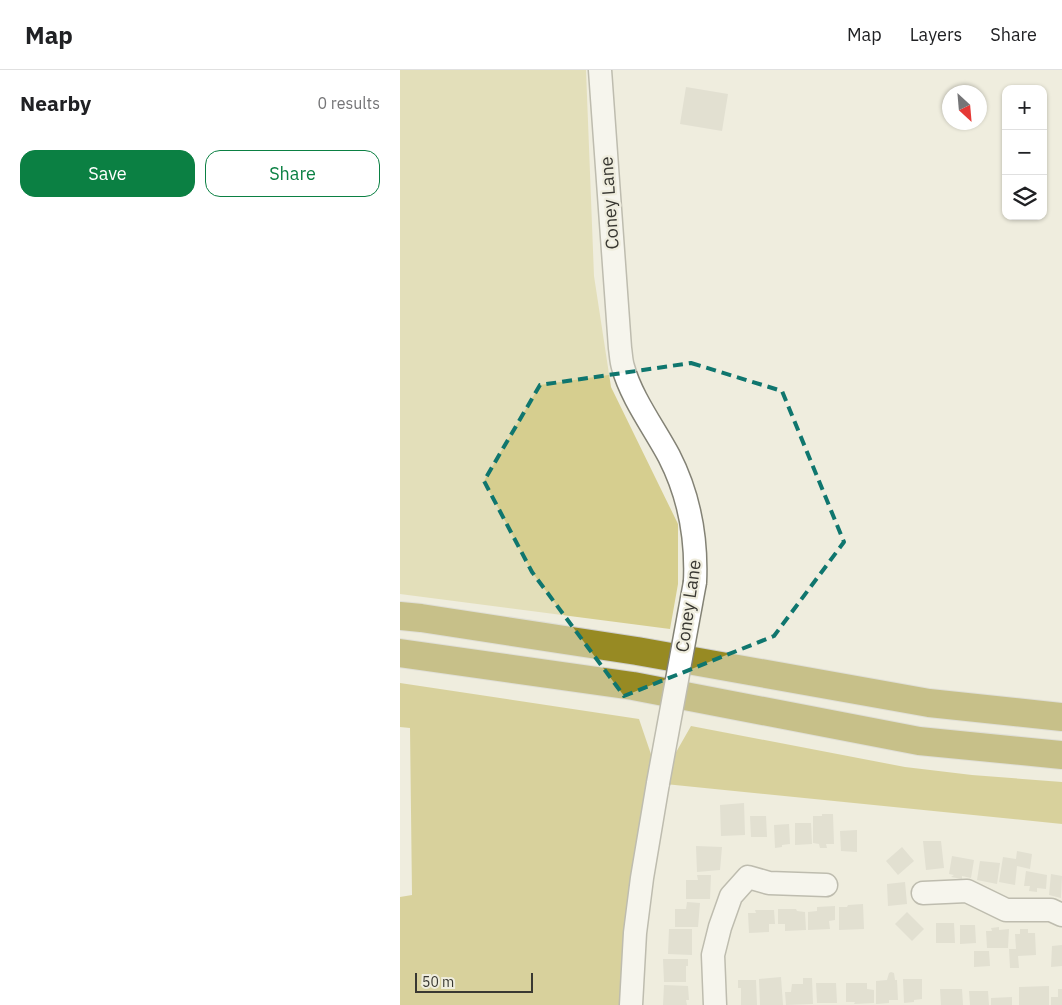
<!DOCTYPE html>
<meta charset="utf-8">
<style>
:root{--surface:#fff;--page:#f2f2f2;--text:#202124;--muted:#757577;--line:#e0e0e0;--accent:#0b8043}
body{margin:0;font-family:"IBM Plex Sans",sans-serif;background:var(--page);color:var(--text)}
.controls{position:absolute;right:15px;top:15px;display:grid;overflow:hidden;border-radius:10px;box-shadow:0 1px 4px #0004}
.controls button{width:45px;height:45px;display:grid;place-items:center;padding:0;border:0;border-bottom:1px solid var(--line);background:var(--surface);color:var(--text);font:25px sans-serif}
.compass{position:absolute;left:542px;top:15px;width:45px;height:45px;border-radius:50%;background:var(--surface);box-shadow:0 1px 4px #0004;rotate:154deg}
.scale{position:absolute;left:15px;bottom:12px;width:118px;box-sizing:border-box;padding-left:5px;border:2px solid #393832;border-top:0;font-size:14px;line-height:18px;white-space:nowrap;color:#393832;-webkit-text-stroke:4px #efedde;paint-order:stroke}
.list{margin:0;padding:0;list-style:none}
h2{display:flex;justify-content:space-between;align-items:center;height:65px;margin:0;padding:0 20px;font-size:21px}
h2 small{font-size:16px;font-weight:400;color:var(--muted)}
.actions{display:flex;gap:10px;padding:15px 20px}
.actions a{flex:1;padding:11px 0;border:1px solid var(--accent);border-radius:15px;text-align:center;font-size:18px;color:var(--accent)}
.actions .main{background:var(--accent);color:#fff}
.icon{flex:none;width:28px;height:28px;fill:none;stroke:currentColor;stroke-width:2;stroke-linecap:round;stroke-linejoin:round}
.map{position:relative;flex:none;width:662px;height:935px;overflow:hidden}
header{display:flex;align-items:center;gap:30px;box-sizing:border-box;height:70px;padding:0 25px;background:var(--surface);border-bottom:1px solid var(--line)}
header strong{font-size:24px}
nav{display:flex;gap:28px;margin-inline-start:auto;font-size:18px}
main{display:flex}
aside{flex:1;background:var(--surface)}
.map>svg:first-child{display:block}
</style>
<header>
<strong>Map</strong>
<nav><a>Map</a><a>Layers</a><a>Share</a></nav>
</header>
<main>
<aside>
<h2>Nearby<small>0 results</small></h2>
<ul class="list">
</ul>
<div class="actions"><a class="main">Save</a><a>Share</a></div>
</aside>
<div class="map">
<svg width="662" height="935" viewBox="0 0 662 935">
<rect width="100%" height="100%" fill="#efedde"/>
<path fill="#d6ce8f" d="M 0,0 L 186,0 L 194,206 L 211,317 L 278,454 L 278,514 L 270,559 L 0,524 Z"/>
<g fill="#bdb04d">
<path d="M 0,613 L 239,649 L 255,696 L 225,935 L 0,935 L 0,827 L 12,825 L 10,658 L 0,657 Z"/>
<path d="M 291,656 L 505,697 L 572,705 L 662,712 L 662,754 L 265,714 L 267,698 Z"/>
</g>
<g fill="#d2d0c2">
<path d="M 286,17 L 328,24 L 322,61 L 280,54 Z"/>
<path d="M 344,733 L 345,765 L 321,766 L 320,735 Z"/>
<path d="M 422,744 L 433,744 L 434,774 L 426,774 L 427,778 L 420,778 L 419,774 L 413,773 L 413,746 L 422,746 Z"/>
<path d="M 350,746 L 366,746 L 367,767 L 351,767 Z"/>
<path d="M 395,753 L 411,753 L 412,774 L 395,775 Z"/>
<path d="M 389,754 L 390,774 L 382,775 L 382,777 L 375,778 L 374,755 Z"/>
<path d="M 457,760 L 457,782 L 441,781 L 440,761 Z"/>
<path d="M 523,771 L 541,771 L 544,798 L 526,800 Z"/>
<path d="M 296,776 L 322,777 L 320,800 L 297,802 Z"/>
<path d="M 502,777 L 514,791 L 498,805 L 486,791 Z"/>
<path d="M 617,781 L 632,784 L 630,799 L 617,796 L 615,815 L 599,812 L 603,787 L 616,789 Z"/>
<path d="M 552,786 L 574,790 L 571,808 L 562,806 L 562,809 L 551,807 L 554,805 L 549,804 Z"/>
<path d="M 580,791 L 600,793 L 597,814 L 577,810 Z"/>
<path d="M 626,801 L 647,805 L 646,819 L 637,818 L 637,822 L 629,821 L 630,816 L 624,816 Z"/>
<path d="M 651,804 L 662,806 L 661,828 L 649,825 Z"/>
<path d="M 297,805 L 311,805 L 310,829 L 286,829 L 286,810 L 298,810 Z"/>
<path d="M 505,812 L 507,834 L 488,836 L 487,814 Z"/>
<path d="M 287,832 L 300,833 L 298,857 L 275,857 L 275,839 L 286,839 Z"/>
<path d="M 463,834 L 464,859 L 439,860 L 439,837 L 447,837 L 448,835 Z"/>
<path d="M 435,836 L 435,850 L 429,851 L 430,859 L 408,860 L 408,842 L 417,841 L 417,837 Z"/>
<path d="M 378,839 L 396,839 L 397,841 L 405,842 L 406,860 L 385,861 L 385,854 L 378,854 Z"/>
<path d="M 355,840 L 374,840 L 375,854 L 369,854 L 369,862 L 349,863 L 348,843 L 356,843 Z"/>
<path d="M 507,842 L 524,859 L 512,871 L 495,854 Z"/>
<path d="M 536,853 L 554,853 L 555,873 L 536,873 Z"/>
<path d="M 560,855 L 575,855 L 576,873 L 560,874 Z"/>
<path d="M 599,857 L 599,860 L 609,859 L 608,878 L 587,878 L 586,861 L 592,861 L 591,858 Z"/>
<path d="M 269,859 L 292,859 L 292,885 L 268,884 Z"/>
<path d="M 620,859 L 628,859 L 628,863 L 635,863 L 636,885 L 618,886 L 619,898 L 610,898 L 609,879 L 616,879 L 615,864 L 620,864 Z"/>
<path d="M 662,875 L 662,896 L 651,897 L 652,876 Z"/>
<path d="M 574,881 L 589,881 L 590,896 L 574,897 Z"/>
<path d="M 263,889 L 288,889 L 288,896 L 286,896 L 286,912 L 264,912 Z"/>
<path d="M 491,902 L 494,903 L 495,910 L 497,910 L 498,930 L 489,930 L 489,933 L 476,934 L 476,911 L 487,910 L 489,903 Z"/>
<path d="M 381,907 L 383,935 L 360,935 L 359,909 Z"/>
<path d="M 403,908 L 412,908 L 413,934 L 386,935 L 385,922 L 391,922 L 392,914 L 403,914 Z"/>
<path d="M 503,909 L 522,909 L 522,929 L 514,930 L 514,932 L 504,933 Z"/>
<path d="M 338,910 L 356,910 L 357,935 L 341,935 L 341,918 L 338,918 Z"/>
<path d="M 416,913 L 436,913 L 437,933 L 417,933 Z"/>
<path d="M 446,913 L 467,913 L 467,919 L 474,920 L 474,933 L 454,934 L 455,932 L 446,932 Z"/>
<path d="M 264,915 L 288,916 L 289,930 L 286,930 L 287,935 L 263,935 Z"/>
<path d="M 649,916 L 649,935 L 619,935 L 619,917 Z"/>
<path d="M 540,919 L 562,919 L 563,935 L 541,935 Z"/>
<path d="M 658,919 L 662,919 L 662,935 L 651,935 L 651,927 L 658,927 Z"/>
<path d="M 569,921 L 588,921 L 589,935 L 570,935 Z"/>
<path d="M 612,927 L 612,935 L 591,935 L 591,928 Z"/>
</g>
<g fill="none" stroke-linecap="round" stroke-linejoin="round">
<defs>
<g id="minor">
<path d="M 200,0 L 220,278 C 221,284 221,291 223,297 C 231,327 254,358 269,386 C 289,425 297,467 295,512"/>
<path d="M 523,823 L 567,821 L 606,840 L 651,840 L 662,845"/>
<path d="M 231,935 L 235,863 L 242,808 L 258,713"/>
<path d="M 315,935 L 313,885 L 320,857 L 331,826 L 348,807 L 369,813 L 426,815"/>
</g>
<g id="highway">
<path d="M 0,546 L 21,548 L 237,581 L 529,633 L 662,647"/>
<path d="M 0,583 L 233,616 L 519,671 L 662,685"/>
</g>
</defs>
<use href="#minor" stroke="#838275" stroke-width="25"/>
<use href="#highway" stroke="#cfcfce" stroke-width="30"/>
<use href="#minor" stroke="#fff" stroke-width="22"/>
<use href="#highway" stroke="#978a23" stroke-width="28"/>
<defs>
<path id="minor-bridge" d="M 258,713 L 295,512"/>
</defs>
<use href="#minor-bridge" stroke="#838275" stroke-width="25" stroke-linecap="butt"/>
<use href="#minor-bridge" stroke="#fff" stroke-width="22"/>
</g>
<path d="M0 0H662V935H0ZM 291,293 L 382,321 L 444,472 L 374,566 L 224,626 L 132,502 L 84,411 L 140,315 Z" fill="#efedde" fill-opacity=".55" fill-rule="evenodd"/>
<path fill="none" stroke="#0f766e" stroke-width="4" stroke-dasharray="10 6" stroke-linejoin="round" d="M 291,293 L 382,321 L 444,472 L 374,566 L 224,626 L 132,502 L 84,411 L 140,315 Z"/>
<g text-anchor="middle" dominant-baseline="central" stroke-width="4.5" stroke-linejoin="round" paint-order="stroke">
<g font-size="18" fill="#393832" stroke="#efedde">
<text transform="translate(209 133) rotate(-94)">Coney Lane</text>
<text transform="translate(288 536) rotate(-82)">Coney Lane</text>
</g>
</g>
</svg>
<div class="controls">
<button>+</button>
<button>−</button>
<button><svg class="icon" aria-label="layers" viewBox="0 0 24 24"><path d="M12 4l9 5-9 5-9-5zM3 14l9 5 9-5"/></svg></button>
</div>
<svg class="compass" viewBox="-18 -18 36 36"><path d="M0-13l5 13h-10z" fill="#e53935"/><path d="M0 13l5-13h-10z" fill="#757577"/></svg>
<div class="scale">50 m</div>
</div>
</main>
